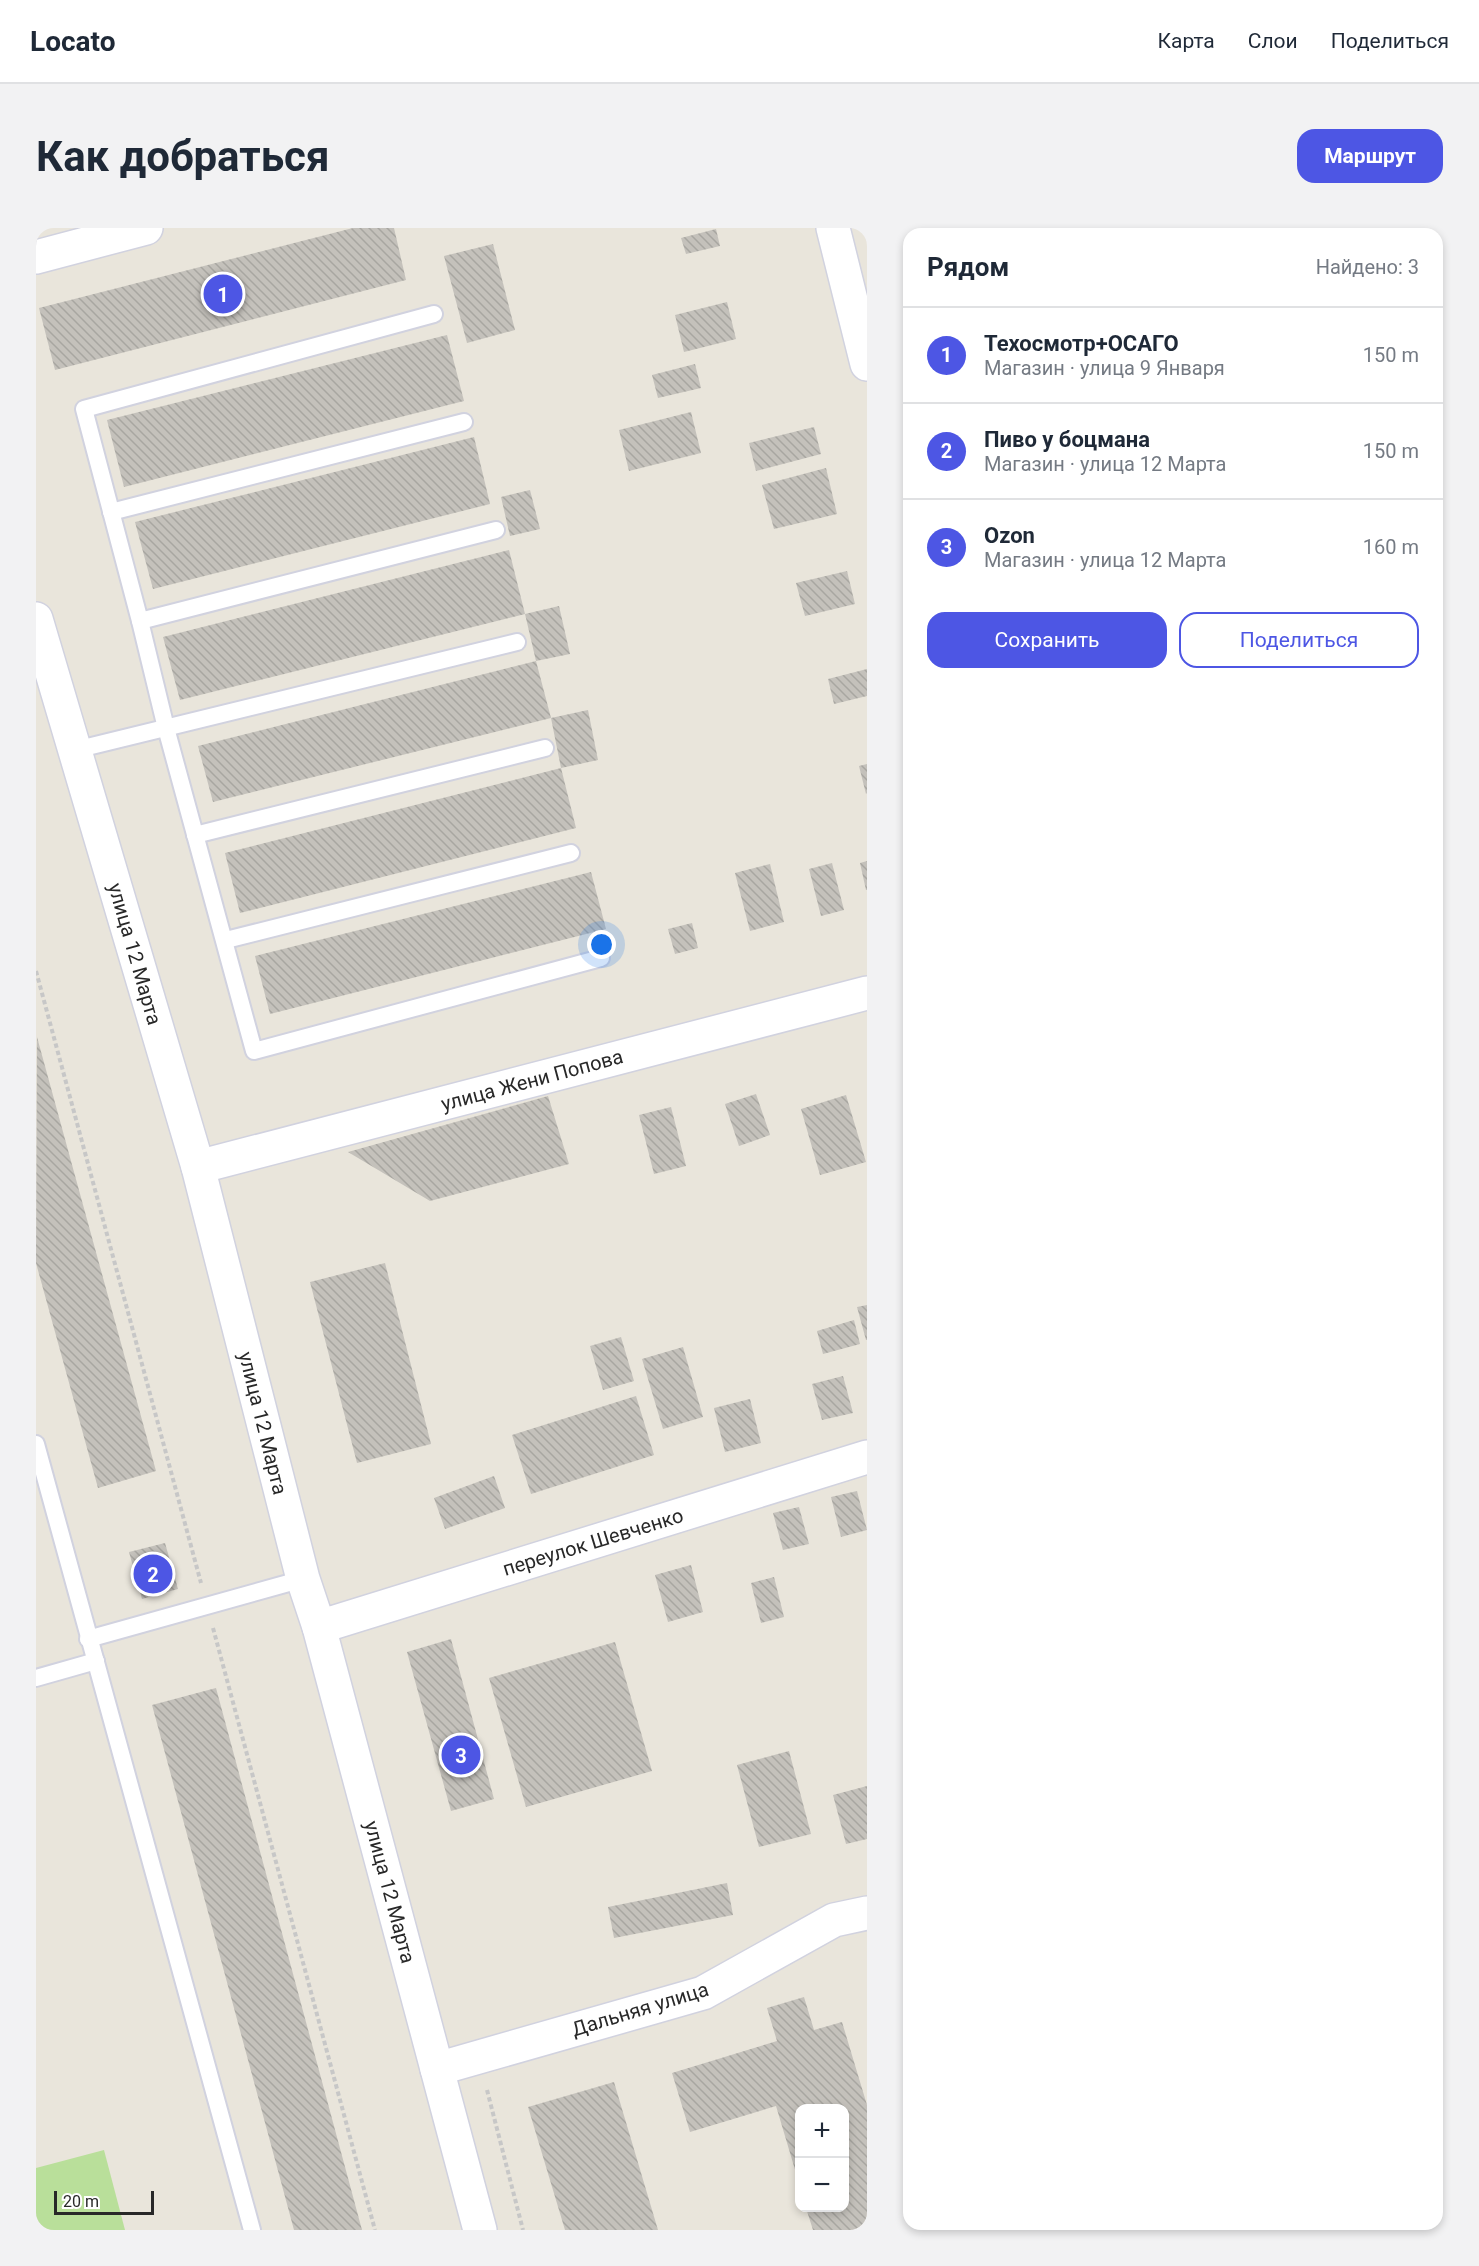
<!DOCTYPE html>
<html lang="ru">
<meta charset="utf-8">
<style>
:root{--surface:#fff;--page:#f2f2f3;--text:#1f2937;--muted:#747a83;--line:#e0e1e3;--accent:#4d56e4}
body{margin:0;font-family:Roboto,sans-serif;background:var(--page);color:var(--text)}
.controls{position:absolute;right:18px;bottom:18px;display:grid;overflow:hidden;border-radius:12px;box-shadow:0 3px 9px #0003}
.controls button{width:54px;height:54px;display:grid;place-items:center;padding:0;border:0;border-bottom:2px solid var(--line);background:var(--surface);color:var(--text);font:30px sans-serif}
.scale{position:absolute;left:18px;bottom:15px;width:100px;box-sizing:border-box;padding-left:6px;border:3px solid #282828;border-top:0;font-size:16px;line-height:21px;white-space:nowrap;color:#282828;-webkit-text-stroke:4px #fff;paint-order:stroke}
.you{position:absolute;left:566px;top:717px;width:21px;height:21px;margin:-15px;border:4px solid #fff;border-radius:50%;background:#1a73e8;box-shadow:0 0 0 9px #1a73e833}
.badge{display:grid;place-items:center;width:39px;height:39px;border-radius:50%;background:var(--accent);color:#fff;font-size:20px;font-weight:700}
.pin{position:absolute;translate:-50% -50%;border:3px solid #fff;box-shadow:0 2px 6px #0006}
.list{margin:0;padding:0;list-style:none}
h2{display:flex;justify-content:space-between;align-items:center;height:78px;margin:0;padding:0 24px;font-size:26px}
h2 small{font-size:20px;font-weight:400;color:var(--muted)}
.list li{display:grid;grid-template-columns:39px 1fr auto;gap:18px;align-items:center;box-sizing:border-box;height:96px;padding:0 24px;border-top:2px solid var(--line)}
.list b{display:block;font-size:22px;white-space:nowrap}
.list p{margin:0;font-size:20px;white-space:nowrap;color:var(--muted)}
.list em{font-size:20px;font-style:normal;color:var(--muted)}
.actions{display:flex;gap:12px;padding:18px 24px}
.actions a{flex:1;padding:14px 0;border:2px solid var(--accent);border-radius:18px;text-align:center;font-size:21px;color:var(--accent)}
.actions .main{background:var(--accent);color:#fff}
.map{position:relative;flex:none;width:831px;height:2002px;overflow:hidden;border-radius:18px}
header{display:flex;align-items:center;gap:36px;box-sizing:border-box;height:84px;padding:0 30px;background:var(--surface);border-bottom:2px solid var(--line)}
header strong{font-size:28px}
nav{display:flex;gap:33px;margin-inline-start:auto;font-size:21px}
.intro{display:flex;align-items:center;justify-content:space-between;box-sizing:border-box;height:144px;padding:0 36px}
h1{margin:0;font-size:42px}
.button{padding:15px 27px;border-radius:18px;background:var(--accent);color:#fff;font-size:21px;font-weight:700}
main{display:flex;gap:36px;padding:0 36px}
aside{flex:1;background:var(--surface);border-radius:18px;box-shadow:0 3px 9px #0003}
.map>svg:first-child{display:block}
</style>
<header>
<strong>Locato</strong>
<nav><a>Карта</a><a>Слои</a><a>Поделиться</a></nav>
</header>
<div class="intro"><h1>Как добраться</h1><a class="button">Маршрут</a></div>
<main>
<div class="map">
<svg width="831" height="2002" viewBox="0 0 831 2002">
<defs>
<pattern id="building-back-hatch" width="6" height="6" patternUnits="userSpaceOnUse" patternTransform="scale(1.5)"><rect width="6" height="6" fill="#c4c1bb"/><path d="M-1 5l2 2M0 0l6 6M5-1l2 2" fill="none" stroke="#a8a6a1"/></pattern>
</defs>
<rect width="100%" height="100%" fill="#e9e5db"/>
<path fill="#b9df9a" d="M 68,1922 L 89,2002 L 0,2002 L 0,1940 Z"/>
<g fill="url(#building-back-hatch)">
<path d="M 317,0 L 358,0 L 370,52 L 19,142 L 3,80 Z"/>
<path d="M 680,1 L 684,18 L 650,26 L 645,10 Z"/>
<path d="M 457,16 L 479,102 L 431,115 L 408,28 Z"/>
<path d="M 691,74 L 700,111 L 648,124 L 639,87 Z"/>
<path d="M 411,107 L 428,173 L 88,259 L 71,192 Z"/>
<path d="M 659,136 L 665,160 L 622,170 L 616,147 Z"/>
<path d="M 655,184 L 665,225 L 593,243 L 583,202 Z"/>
<path d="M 778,199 L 785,226 L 720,243 L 713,215 Z"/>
<path d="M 438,209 L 454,276 L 117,361 L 99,294 Z"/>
<path d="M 790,240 L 801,286 L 738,301 L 726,257 Z"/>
<path d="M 494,262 L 504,301 L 474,308 L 465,269 Z"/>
<path d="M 473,322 L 489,386 L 523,378 L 534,426 L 500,433 L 489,386 L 144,472 L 127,409 Z"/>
<path d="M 811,343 L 819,376 L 769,388 L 760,355 Z"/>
<path d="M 500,433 L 515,490 L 177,574 L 162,518 Z"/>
<path d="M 831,441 L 831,468 L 798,476 L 792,451 Z"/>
<path d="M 552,482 L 562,532 L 525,540 L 540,600 L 204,685 L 189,625 L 525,540 L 515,490 Z"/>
<path d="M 831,536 L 831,565 L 830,566 L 823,538 Z"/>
<path d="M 831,633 L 831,662 L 830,662 L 824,635 Z"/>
<path d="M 796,635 L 808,682 L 785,688 L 773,641 Z"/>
<path d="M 734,636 L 748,694 L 714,703 L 699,645 Z"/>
<path d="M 555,644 L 570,701 L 234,786 L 219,728 Z"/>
<path d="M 656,695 L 662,720 L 639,726 L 632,701 Z"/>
<path d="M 1,809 L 120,1243 L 62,1260 L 0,1035 Z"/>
<path d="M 720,866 L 734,907 L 703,918 L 689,876 Z"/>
<path d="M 810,867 L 830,934 L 784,947 L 765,881 Z"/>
<path d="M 512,868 L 533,936 L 394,973 L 312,924 Z"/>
<path d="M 635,879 L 650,938 L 618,946 L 603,887 Z"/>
<path d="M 349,1035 L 395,1216 L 321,1235 L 274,1054 Z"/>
<path d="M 831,1077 L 831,1112 L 830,1112 L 821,1079 Z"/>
<path d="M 818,1092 L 824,1116 L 787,1126 L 781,1103 Z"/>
<path d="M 585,1109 L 598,1153 L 567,1162 L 554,1118 Z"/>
<path d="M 647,1119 L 667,1189 L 627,1201 L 606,1131 Z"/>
<path d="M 807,1148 L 817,1185 L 786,1192 L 776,1156 Z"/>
<path d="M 600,1168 L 618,1227 L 495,1266 L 476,1207 Z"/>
<path d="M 714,1171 L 725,1215 L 689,1224 L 678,1180 Z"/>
<path d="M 458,1248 L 469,1280 L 409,1301 L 398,1270 Z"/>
<path d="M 821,1263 L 831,1302 L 805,1309 L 795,1269 Z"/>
<path d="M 763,1279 L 773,1316 L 747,1322 L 737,1285 Z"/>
<path d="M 129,1315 L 142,1361 L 106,1371 L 93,1324 Z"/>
<path d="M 655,1337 L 667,1384 L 632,1394 L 619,1347 Z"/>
<path d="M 738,1349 L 748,1389 L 725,1395 L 715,1355 Z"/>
<path d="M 415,1411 L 458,1571 L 415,1583 L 371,1424 Z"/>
<path d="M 579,1414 L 616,1543 L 490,1579 L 453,1450 Z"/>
<path d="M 180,1460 L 326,2002 L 258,2002 L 116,1477 Z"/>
<path d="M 753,1523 L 775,1606 L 723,1619 L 701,1537 Z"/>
<path d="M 831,1558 L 831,1611 L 810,1616 L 797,1567 Z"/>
<path d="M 691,1655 L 697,1687 L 578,1710 L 572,1679 Z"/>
<path d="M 768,1769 L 778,1802 L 806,1794 L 831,1877 L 831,2002 L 777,2002 L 770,1980 L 808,1980 L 808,1880 L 764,1880 L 763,1955 L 740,1878 L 654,1904 L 636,1845 L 741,1813 L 731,1780 Z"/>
<path d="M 578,1854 L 622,2002 L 529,2002 L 492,1879 Z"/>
</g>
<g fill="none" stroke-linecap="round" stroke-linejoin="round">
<defs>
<g id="lane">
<path d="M 398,86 L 48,181 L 104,393 L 130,500 L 218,823 L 565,730"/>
<path d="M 75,284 L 428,194"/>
<path d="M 104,393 L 460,302"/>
<path d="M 39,522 L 481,414"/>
<path d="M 159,607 L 509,520"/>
<path d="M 190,712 L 535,625"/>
<path d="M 0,1216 L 216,2002"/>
<path d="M 52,1411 L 267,1351"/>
<path d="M 0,1450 L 60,1433"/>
</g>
<g id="street">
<path d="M 797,0 L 831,136"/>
<path d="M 0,29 L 110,0"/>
<path d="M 162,939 L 831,765"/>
<path d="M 283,1399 L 831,1229"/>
<path d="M 401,1841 L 667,1765 L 798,1692 L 831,1685"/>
</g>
<path id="secondary" d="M 0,391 L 162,939 L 267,1351 L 283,1399 L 444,2002"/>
</defs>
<use href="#lane" stroke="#d1d2df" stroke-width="20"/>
<use href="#street" stroke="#d1d2df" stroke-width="36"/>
<use href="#secondary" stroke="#d1d2df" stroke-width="36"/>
<g stroke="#c7c7c7" stroke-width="4" stroke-dasharray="4.5 3" stroke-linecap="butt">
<path d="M 0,743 L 165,1355"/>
<path d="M 177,1400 L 339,2002"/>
<path d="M 451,1862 L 487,2002"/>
</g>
<use href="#lane" stroke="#fff" stroke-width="16"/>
<use href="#street" stroke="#fff" stroke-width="33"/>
<use href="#secondary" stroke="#fff" stroke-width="33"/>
</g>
<g text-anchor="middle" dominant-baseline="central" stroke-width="6" stroke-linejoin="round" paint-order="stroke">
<g font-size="20" fill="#282828" stroke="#fff">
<text transform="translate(99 726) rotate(74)">улица 12 Марта</text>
<text transform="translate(496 852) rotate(-15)">улица Жени Попова</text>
<text transform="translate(227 1195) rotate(76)">улица 12 Марта</text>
<text transform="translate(557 1314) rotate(-17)">переулок Шевченко</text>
<text transform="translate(354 1664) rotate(75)">улица 12 Марта</text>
<text transform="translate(604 1781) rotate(-17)">Дальняя улица</text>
</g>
</g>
</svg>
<div class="controls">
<button>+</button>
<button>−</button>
</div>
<div class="scale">20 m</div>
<div class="you"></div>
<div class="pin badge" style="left:187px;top:66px">1</div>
<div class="pin badge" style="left:117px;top:1346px">2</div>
<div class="pin badge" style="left:425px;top:1527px">3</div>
</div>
<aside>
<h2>Рядом<small>Найдено: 3</small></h2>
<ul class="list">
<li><span class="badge">1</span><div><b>Техосмотр+ОСАГО</b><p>Магазин · улица 9 Января</p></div><em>150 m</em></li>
<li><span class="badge">2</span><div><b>Пиво у боцмана</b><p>Магазин · улица 12 Марта</p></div><em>150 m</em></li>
<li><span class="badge">3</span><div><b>Ozon</b><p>Магазин · улица 12 Марта</p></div><em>160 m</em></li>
</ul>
<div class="actions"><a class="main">Сохранить</a><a>Поделиться</a></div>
</aside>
</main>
